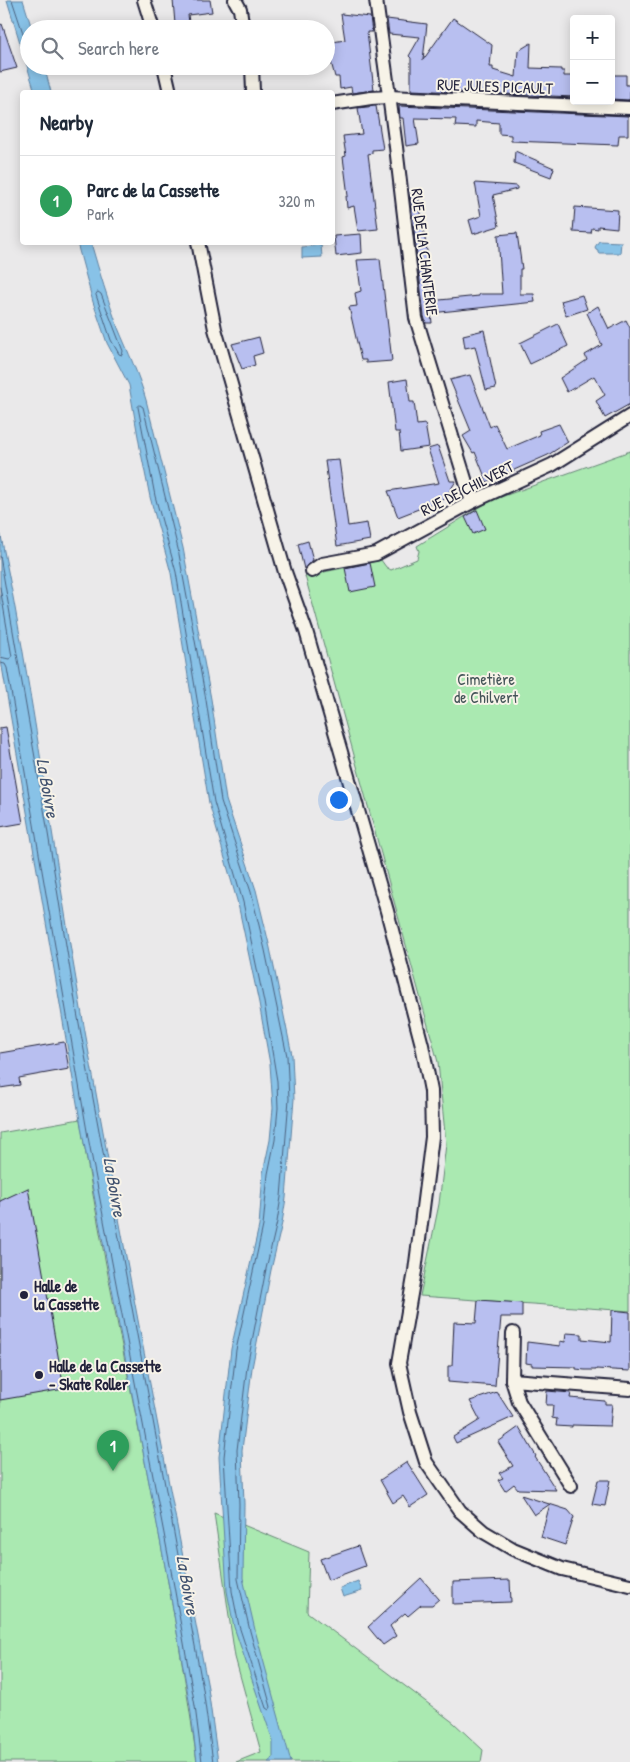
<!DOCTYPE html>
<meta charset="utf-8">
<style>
:root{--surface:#fff;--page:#f6f6f7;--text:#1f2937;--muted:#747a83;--line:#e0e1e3;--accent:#22223b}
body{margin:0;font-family:"Patrick Hand",sans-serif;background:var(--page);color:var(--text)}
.controls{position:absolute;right:15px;top:15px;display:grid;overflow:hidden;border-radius:5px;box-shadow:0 2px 12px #0003}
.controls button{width:45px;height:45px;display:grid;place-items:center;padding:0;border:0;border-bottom:1px solid var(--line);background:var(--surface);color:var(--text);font:25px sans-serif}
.you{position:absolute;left:338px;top:799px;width:18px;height:18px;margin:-12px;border:4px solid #fff;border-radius:50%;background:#1a73e8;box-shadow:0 0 0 8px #1a73e833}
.badge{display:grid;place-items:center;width:32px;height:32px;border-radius:50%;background:var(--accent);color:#fff;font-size:16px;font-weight:700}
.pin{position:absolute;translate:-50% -41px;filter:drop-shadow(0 1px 2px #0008)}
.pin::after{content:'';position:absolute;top:26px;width:18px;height:15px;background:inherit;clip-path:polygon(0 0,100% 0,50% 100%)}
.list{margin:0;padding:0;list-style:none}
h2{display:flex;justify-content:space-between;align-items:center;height:65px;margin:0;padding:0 20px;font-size:21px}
h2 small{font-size:16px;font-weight:400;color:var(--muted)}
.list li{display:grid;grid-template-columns:32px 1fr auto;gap:15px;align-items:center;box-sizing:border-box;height:90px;padding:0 20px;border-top:1px solid var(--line)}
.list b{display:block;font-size:19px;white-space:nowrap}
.list p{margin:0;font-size:16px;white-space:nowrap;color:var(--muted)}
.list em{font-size:16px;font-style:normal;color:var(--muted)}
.icon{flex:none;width:28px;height:28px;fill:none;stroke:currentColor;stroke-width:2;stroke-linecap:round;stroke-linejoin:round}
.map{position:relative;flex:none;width:630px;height:1762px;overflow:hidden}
.search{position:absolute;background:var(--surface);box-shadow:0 2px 12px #0003;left:20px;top:20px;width:315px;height:55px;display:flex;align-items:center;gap:12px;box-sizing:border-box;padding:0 18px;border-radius:28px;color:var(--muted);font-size:19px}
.panel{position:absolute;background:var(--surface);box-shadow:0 2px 12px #0003;left:20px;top:90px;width:315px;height:155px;border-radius:5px}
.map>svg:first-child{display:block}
</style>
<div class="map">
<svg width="630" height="1762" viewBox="0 0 630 1762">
<rect width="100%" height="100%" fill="#eae9ea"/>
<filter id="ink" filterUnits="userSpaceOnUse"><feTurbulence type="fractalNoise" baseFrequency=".02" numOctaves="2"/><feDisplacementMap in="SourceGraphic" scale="10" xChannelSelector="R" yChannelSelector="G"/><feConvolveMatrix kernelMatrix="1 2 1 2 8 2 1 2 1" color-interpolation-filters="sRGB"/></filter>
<g filter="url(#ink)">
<g fill="#aae9b1" stroke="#668676">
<path d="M 630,451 L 630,1311 L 420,1296 L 439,1204 L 446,1144 L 438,1062 L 305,576 L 381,560 L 386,567 L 391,570 L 417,559 L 419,551 L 417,546 L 490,501 Z"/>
<path d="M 80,1119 C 115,1334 168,1546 197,1762 L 0,1762 L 0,1133 Z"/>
<path d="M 214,1513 L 309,1552 L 307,1612 L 454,1723 L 483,1750 L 481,1762 L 236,1762 L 261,1752 L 235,1657 Z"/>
</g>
<g fill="#88c2e7" stroke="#5f82a2">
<path d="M 7,0 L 23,0 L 32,29 L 29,29 L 29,66 L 44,66 L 51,92 L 35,92 Z"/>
<path d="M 599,241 L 621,242 L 620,253 L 598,253 L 598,250 L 596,249 L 595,247 Z"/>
<path d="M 77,243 L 91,243 C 99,271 108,300 118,328 C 128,352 139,375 146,400 L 183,548 L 211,699 L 226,800 L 256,890 L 270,948 L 292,1055 L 294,1099 L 286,1198 L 282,1223 L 271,1270 L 252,1368 L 242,1450 L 244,1504 L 243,1578 L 255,1630 L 291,1762 L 268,1762 L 273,1758 L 273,1741 L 234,1627 L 227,1591 L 219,1457 L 231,1349 L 259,1226 L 263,1173 L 270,1140 L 273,1108 L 270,1064 L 259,1003 L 238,904 L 209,803 L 171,573 L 150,497 L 140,448 L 129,385 L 107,343 L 93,302 Z"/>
<path d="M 321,245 L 322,257 L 302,258 L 302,247 Z"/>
<path d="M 0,531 C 33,689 53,850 81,1009 C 121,1236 165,1462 208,1688 L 218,1762 L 197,1762 L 190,1706 L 169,1587 L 83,1138 L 0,655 Z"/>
<path d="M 358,1581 L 362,1591 L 343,1597 L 340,1588 Z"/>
</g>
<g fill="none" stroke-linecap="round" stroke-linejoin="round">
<g stroke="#4b6280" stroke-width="1">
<path d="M 12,0 L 29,51"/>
<path d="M 98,292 L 101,294 L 123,351 L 122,355 L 119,354 L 111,340 L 96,295 Z"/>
<path d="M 140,405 L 143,407 L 178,549 L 206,700 L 221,801 L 251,892 L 265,950 L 287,1056 L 289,1099 L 281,1197 L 277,1222 L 266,1269 L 247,1367 L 237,1450 L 239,1504 L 238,1579 L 250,1631 L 271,1707 L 269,1710 L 266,1708 L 239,1626 L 232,1591 L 224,1457 L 236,1350 L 263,1226 L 268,1174 L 275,1140 L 278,1108 L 277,1081 L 264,1002 L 243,902 L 214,802 L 176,572 L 155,496 L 138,407 Z"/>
<path d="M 0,556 L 46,821 L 76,1007 L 203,1689 L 213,1762"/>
<path d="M 0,587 L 12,657 L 9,659 L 0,657"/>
<path d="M 0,663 L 5,664 L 7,668 L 88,1137 L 174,1586 L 195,1706 L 202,1762"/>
</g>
</g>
<g fill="#b8bff0" stroke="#22223b">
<path d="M 173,0 L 210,0 L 212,12 L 188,15 L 189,22 L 175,24 Z"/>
<path d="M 341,14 L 370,17 L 372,32 L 367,32 L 374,90 L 352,93 L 351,87 L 340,89 L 339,77 L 335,77 L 326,43 L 345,40 Z"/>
<path d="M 453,18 L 492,45 L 490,67 L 493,67 L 493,70 L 516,77 L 518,51 L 531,43 L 530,68 L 561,69 L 561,71 L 564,71 L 564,76 L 574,76 L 574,97 L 411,90 L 411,58 L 409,56 L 420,37 L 389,34 L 387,19 L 427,24 L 423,60 Z"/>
<path d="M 2,24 L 17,68 L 0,72 L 0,25 Z"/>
<path d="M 611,75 L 626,75 L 626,85 L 630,85 L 630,98 L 628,100 L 611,99 Z"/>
<path d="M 376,106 L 383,149 L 372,150 L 372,153 L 368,154 L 378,229 L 358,231 L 354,206 L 347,208 L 346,196 L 348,196 L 343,157 L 346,156 L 343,136 L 362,134 L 358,108 Z"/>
<path d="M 399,106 L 628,116 L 628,135 L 619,135 L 618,145 L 511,141 L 511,135 L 499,134 L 499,123 L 476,121 L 476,127 L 455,126 L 456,119 L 415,118 L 419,144 L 406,146 L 403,118 L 400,118 Z"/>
<path d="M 515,151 L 554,168 L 551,177 L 514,163 Z"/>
<path d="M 475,183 L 517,186 L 517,189 L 493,195 L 499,226 L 473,234 L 469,220 L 481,216 Z"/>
<path d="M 418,194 L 428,258 L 426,258 L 430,301 L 479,296 L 479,294 L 502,294 L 498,235 L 517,233 L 522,269 L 520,269 L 520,294 L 534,294 L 535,302 L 431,313 L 432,323 L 426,323 L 424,316 L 410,195 Z"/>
<path d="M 575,207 L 618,210 L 617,228 L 598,226 L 598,229 L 592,228 L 591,233 L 573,232 Z"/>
<path d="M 361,234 L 362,253 L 336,256 L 334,236 Z"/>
<path d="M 380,259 L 392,361 L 366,363 L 366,360 L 361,360 L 349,307 L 357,306 L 355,293 L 361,291 L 357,260 Z"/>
<path d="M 582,295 L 587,309 L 566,316 L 561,301 Z"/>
<path d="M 598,306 L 609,329 L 626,320 L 630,328 L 630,404 L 605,418 L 596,401 L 605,395 L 594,376 L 567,392 L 560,378 L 587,360 L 585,355 L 602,345 L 587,313 Z"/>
<path d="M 558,324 L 568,346 L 530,364 L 520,343 Z"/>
<path d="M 484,330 L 496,388 L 486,390 L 475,346 L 465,348 L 463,335 Z"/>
<path d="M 259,337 L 263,353 L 253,356 L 255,365 L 242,369 L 232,344 Z"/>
<path d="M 470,375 L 490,427 L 495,424 L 507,449 L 540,435 L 539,431 L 559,424 L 568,442 L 548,455 L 487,482 L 475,452 L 473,453 L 463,436 L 471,431 L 450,380 Z"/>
<path d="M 407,379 L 410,402 L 414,402 L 417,425 L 425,424 L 429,447 L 401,451 L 399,432 L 395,432 L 389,382 Z"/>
<path d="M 438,446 L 450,481 L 456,481 L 444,500 L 444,499 L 398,517 L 388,491 L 439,483 L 428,449 Z"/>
<path d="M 339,460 L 348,526 L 367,523 L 370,540 L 337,546 L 325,461 Z"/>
<path d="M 477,510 L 485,529 L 473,534 L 465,517 Z"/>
<path d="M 308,541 L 313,560 L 307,565 L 304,569 L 298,544 Z"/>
<path d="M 370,563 L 375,587 L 350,592 L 345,568 Z"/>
<path d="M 6,727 L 23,823 L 0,827 L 0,728 Z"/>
<path d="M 64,1042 L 69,1069 L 19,1078 L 20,1085 L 0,1088 L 0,1053 Z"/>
<path d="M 28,1188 L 64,1389 L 0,1400 L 0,1201 Z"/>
<path d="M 478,1300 L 522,1303 L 522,1317 L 501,1317 L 495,1386 L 448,1382 L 448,1366 L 452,1366 L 454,1322 L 476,1323 Z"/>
<path d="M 612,1310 L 630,1312 L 630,1371 L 596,1369 L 596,1370 L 585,1370 L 576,1369 L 576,1367 L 532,1366 L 532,1364 L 526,1363 L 527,1342 L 560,1346 L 560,1341 L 565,1342 L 566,1333 L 582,1334 L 582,1339 L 611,1342 Z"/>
<path d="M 547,1391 L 571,1393 L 570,1398 L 605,1401 L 605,1404 L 612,1404 L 610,1426 L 572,1425 L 572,1427 L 556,1426 L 557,1419 L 552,1418 L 553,1405 L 546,1405 Z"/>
<path d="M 497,1392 L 513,1417 L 456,1443 L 453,1437 L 480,1420 L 470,1401 Z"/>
<path d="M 519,1427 L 536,1456 L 535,1457 L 556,1490 L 518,1489 L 514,1484 L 505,1491 L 498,1480 L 503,1478 L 499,1473 L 513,1466 L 498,1442 Z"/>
<path d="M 407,1462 L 428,1495 L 410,1507 L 403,1496 L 393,1503 L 380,1480 Z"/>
<path d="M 598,1480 L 610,1480 L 605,1506 L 592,1504 Z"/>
<path d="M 521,1495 L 568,1510 L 574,1517 L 565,1545 L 541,1537 L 550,1504 L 534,1515 Z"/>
<path d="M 358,1546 L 365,1566 L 328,1580 L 320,1559 Z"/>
<path d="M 421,1578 L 439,1599 L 432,1605 L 421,1605 L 408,1616 L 405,1613 L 390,1626 L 396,1636 L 383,1645 L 368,1627 Z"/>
<path d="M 510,1580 L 511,1602 L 453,1604 L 453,1582 Z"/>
</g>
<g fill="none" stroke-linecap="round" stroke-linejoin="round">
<defs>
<g id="minor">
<path d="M 144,0 L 153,29"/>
<path d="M 235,0 L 240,9 L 243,29"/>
<path d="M 376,0 L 396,147 L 416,318 L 472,502"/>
<path d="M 164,66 L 170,92"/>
<path d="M 252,66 L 253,92"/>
<path d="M 332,104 L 371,98 L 389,97 L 630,108"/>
<path d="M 198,242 L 215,329 L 285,572 L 306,631 L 387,911 L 422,1045 L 431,1091 L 432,1137 L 415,1271 L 399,1363 L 410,1412 L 426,1462 L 460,1511 L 484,1532 L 513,1549 L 562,1569 L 630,1585"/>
<path d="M 312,571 L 322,564 L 376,554 L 472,502 L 552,465 L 630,416"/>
<path d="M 513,1333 L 512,1380 L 630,1389"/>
<path d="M 512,1380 L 519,1402 L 571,1486"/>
</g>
</defs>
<use href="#minor" stroke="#22223b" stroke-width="16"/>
<use href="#minor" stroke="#f7f3e8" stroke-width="12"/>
</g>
</g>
<g fill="#22223b" stroke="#f7f3e8" stroke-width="2">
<circle cx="24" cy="1295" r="5"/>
<circle cx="39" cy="1375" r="5"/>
</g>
<g text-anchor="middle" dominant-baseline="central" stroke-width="4" stroke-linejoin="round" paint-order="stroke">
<g font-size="16" fill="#22223b" stroke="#f7f3e8">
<text transform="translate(495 86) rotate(2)">RUE JULES PICAULT</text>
<text transform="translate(425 252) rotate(83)">RUE DE LA CHANTERIE</text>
<text transform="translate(467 488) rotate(-27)">RUE DE CHILVERT</text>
</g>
<g font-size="16" fill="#445458" stroke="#f7f3e8">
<text x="486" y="679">Cimetière<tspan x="486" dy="18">de Chilvert</tspan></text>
</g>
<g font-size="16" font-weight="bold" fill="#22223b" stroke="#f7f3e8" text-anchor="start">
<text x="34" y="1286">Halle de<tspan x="34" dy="18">la Cassette</tspan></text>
<text x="49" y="1366">Halle de la Cassette<tspan x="49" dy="18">- Skate Roller</tspan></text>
</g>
<g font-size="18" font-style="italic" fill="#41526f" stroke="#f7f3e8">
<text transform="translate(48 788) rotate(80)">La Boivre</text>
<text transform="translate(115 1187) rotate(80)">La Boivre</text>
<text transform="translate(188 1585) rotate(80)">La Boivre</text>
</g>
</g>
</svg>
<div class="controls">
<button>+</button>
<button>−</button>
</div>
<div class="you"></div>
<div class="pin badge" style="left:113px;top:1471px;background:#2e9e5b">1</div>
<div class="search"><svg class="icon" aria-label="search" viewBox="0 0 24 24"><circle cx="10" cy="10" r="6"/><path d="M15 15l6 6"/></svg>Search here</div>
<section class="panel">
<h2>Nearby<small></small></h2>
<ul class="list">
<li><span class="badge" style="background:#2e9e5b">1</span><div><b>Parc de la Cassette</b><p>Park</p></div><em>320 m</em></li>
</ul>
</section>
</div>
